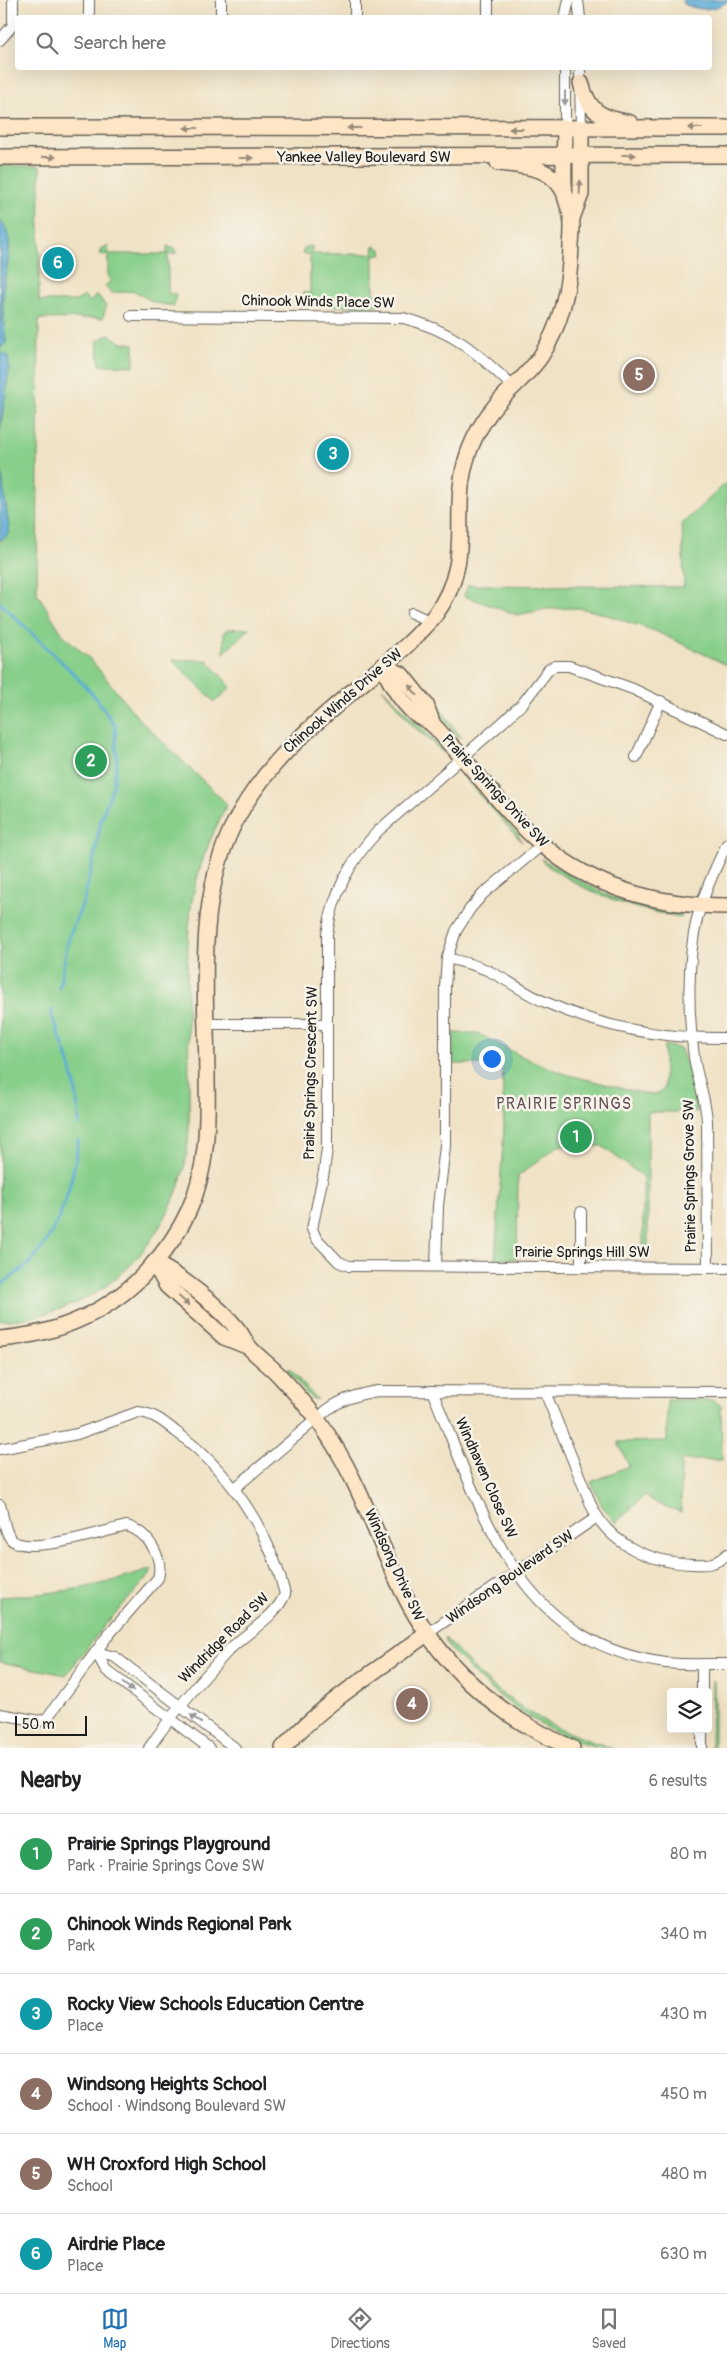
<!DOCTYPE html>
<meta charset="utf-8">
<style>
:root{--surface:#fff;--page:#f6f6f6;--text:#202124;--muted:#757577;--line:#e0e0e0;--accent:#1f6fb2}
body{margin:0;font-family:Pangolin,sans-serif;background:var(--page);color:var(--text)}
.controls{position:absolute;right:15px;bottom:15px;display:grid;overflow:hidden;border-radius:5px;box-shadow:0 5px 20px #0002}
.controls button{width:45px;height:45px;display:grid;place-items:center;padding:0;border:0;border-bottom:1px solid var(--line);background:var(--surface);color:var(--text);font:25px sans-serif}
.scale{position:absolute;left:15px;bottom:12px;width:72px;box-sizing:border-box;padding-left:5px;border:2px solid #1c1c1c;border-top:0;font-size:14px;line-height:18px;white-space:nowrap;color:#1c1c1c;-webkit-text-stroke:4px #f7f3e8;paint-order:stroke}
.you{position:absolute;left:491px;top:1058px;width:18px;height:18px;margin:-12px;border:4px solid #fff;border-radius:50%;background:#1a73e8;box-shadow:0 0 0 8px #1a73e833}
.badge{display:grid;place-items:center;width:32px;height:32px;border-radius:50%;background:var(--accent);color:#fff;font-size:16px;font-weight:700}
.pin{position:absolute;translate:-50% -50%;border:2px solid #fff;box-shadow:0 1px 5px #0006}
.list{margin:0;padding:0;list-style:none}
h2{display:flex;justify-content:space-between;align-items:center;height:65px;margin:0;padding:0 20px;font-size:21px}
h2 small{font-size:16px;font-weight:400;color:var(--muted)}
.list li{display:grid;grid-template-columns:32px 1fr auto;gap:15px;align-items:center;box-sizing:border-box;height:80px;padding:0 20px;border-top:1px solid var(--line)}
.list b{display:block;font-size:19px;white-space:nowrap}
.list p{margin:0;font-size:16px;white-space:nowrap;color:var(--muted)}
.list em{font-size:16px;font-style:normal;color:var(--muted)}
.icon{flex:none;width:28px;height:28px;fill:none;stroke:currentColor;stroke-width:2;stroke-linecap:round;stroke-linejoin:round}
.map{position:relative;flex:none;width:727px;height:1748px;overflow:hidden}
.search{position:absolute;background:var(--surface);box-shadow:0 5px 20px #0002;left:15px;right:15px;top:15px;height:55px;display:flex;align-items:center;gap:12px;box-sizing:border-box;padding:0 18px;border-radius:5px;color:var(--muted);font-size:19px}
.sheet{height:545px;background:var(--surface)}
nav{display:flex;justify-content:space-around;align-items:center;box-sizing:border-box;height:70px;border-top:1px solid var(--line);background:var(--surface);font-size:14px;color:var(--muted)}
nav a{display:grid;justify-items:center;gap:2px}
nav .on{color:var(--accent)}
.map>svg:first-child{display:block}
</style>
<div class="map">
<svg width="727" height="1748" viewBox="0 0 727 1748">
<rect width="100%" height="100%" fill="#f7f3e8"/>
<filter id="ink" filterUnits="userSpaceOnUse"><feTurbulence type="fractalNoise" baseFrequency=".02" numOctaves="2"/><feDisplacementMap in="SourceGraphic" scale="10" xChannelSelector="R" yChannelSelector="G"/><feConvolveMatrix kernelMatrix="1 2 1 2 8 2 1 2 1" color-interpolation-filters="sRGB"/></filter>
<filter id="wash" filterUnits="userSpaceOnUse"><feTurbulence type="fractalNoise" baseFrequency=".0096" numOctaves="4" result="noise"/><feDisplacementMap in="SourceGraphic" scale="20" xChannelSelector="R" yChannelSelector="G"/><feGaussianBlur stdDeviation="1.12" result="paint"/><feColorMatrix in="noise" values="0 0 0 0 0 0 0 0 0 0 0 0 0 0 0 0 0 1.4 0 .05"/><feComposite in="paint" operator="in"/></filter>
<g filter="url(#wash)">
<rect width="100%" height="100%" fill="#f0e2c5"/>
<g fill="#88cf8a" stroke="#527653">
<path d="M 0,166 L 40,166 L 39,301 L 76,301 L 85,296 L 90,302 L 97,294 L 106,306 L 103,318 L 39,319 L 37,593 L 63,635 L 91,660 L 138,718 L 227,804 C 211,836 196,871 191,907 C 184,964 189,1027 189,1085 C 189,1117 191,1148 181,1179 C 172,1209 157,1234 137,1258 C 101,1299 53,1317 0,1321 Z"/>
<path d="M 108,246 L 109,254 L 167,254 L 167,246 L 175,249 L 176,254 L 168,254 L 168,293 L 176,294 L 174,306 L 155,303 L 134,291 L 111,293 L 105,286 L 111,281 L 108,278 L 108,255 L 100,254 L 102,248 Z"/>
<path d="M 312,246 L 312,254 L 373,254 L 374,246 L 381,249 L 382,254 L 374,255 L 374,294 L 382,294 L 380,306 L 304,306 L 302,293 L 310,293 L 310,254 L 302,254 L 305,247 Z"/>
<path d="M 109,334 L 120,342 L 134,344 L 134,366 L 100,365 L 97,341 Z"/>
<path d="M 727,482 L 727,665 L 655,631 L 601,613 L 579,608 L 547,609 L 517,615 L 464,596 L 468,585 L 684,587 L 682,524 Z"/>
<path d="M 250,628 L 224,653 L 224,631 L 228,631 L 228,629 Z"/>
<path d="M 172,660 L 207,660 L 231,687 L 215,702 Z"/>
<path d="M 407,667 L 437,703 L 461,738 L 455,734 L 406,670 Z"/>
<path d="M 382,688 L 441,748 L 444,753 L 412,725 Z"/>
<path d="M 464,776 L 518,834 L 522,842 L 463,777 Z"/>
<path d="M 541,859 L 609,896 L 647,908 L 680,914 L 683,917 C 639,911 600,899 562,875 C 555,871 545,865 541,859 Z"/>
<path d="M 453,1033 L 477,1033 L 523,1057 L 565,1074 L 645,1094 L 658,1094 L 664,1089 L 664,1045 L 681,1049 L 696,1096 L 697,1112 L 648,1112 L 648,1260 L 643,1260 L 643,1177 L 602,1146 L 558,1146 L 518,1176 L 517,1259 L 495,1259 L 504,1128 L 502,1064 L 453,1064 Z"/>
<path d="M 289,1368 L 317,1400 L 310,1397 L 287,1371 Z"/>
<path d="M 667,1400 L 713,1400 L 721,1406 L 722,1460 L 681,1460 L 681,1512 L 658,1504 L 645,1495 L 616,1523 L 602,1506 L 591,1482 L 629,1466 L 618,1442 L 667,1441 Z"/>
<path d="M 152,1569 L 150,1575 L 105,1625 L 66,1675 L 0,1662 L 0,1597 C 54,1594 101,1587 152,1569 Z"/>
<path d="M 445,1638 C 457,1649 467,1663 479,1674 C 518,1710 562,1734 613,1748 C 564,1748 495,1698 463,1662 C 456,1655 447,1648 445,1638 Z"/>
<path d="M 712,1680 L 714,1681 L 714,1748 L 711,1747 Z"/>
</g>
<g fill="#5dacd7" stroke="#3c647a">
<path d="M 682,0 L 727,0 L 727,2 C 713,11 699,11 684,4 Z"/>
<path d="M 0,219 C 19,246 3,267 3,297 C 2,312 5,328 6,343 L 0,348 Z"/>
<path d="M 0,353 L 8,355 L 9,370 L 0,431 Z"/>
<path d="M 0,462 L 9,528 L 9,534 L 0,541 Z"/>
</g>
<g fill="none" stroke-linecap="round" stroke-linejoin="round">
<g stroke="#5dacd7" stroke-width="3">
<path d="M 0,603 L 70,670 L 97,699 L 115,726 L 117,760 L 113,786 L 101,820 L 95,853 L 83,903 L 69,937 L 59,988"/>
<path d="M 53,1009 L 51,1014 C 66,1051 79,1085 79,1125"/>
<path d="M 0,1285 C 11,1278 24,1269 33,1259 C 61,1228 74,1180 78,1140"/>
</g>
</g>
</g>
<g filter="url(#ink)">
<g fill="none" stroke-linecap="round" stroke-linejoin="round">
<defs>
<g id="street">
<path d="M 221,0 L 221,18"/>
<path d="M 355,0 L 355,18"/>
<path d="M 578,0 L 580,18"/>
<path d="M 89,18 L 89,0"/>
<path d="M 488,18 L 488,0"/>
<path d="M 565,18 L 569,0"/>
<path d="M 0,40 L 13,25 L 13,0"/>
<path d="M 580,68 L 581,129"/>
<path d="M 565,129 L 565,68"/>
<path d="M 131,316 L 403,318 C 452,330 477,352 513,387"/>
<path d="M 412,613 L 429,621"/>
<path d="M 727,734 L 633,689 L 569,666 L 555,666 L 549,669 L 523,703 L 503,722 L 378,831 C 350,861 333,893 327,934 L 327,1149 L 324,1171 L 312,1229 L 316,1238 L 339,1262 L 349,1266 L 727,1268"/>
<path d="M 636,757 L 661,701"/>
<path d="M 447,958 C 462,962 477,965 491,972 C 509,981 526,994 545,1002 C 603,1028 664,1039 727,1038"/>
<path d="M 207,1024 L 327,1024"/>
<path d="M 436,1266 L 438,1206 L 445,1146 L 445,987 L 447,958 L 456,931 L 470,909 L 483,894 L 542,845"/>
<path d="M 581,1267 L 581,1212"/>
<path d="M 708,1268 L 707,1121 C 706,1099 697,1079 694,1057 C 688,1016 687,960 697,919 C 704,893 715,868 727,844"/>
<path d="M 432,1391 C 483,1511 515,1643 666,1663 C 686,1665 707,1664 727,1664"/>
<path d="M 545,1392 L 592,1507 C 610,1545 650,1562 691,1564 C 706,1565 716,1565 727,1554"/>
<path d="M 0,1449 L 77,1434 L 138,1412 C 153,1413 164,1422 175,1431 C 229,1470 269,1530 285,1594 C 276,1617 247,1632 229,1650 C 200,1681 173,1713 149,1748"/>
<path d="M 235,1488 L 327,1410 C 342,1399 358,1394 377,1391 L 727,1392"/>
<path d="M 0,1505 C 3,1515 4,1529 10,1538 C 24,1558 106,1530 127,1526 C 148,1532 164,1558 158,1578 L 106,1638 L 47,1718 L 40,1721 L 0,1714"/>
<path d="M 428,1633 L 597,1517"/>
<path d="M 96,1652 L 115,1657 L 235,1748"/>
<path d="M 96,1652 L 106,1670 L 209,1748"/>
<path d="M 702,1664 L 702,1692"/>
<path d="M 702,1729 L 702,1748"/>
</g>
<g id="secondary">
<path d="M 581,83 C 589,112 600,118 630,123"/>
<path d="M 0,127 L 727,128"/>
<path d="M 0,157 C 242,157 485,155 727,155"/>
<path d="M 498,163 C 526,166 552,166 565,194"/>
<path d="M 572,218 L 581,194 L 581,129"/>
<path d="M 383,666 C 390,683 400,700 414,713 C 420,718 428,720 433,725 C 440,731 445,739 451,745 C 482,778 509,817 544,846 C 596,889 660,906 727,906"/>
<path d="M 383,666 L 401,674 L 426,705 L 433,725"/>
<path d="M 154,1263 C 180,1275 221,1308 239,1331 C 243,1336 245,1342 249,1347 C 257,1356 268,1364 277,1373 C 296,1393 316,1415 331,1440 C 361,1487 378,1540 402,1590 C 437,1663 498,1717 572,1748"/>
<path d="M 154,1263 L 167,1286 L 224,1337 L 249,1347"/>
<path d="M 0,1339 C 58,1334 108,1314 148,1270 C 164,1253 179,1232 189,1210 C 207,1171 208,1124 207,1081 C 207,998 195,908 231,830 C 262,764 317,721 372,675 C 394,657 417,638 435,615 C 477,558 448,513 468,454 C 476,431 490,410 507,393 C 519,381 532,370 541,356 C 563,322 570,284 571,245 C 572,235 573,225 571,216 C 570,209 566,202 565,195 C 562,174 565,150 565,129"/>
<path d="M 283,1748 C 324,1702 378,1670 428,1633"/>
</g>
</defs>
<use href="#street" stroke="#666157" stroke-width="12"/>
<use href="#secondary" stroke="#666157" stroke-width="18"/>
<use href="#street" stroke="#fff" stroke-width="10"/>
<use href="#secondary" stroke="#fde5c5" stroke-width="15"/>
</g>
<defs><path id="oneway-solid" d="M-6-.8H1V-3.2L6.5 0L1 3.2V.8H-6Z" transform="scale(1.25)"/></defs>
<g fill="#999">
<use href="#oneway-solid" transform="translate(565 98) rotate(90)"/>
<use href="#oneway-solid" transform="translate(128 1687) rotate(38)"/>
<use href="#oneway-solid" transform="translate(196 1719) rotate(-143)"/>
</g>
<g fill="#988b79">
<use href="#oneway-solid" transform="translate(191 128) rotate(-180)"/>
<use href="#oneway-solid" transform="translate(354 128) rotate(-180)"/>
<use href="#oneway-solid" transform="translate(695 128) rotate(-180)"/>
<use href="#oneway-solid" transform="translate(516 129) rotate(-180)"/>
<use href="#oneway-solid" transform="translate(629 155)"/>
<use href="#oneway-solid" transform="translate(49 157)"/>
<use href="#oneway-solid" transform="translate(246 158)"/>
<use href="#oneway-solid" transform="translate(580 187) rotate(-87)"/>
<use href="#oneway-solid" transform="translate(413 690) rotate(-129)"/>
<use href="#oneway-solid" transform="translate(184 1301) rotate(42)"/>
</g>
</g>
<g text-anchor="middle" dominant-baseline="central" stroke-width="5" stroke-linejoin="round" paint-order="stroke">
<g font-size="15" fill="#1c1c1c" stroke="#f7f3e8">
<text x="364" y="157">Yankee Valley Boulevard SW</text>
<text transform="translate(318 302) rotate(1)">Chinook Winds Place SW</text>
<text transform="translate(343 701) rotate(-41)">Chinook Winds Drive SW</text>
<text transform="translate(495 791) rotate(47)">Prairie Springs Drive SW</text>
<text transform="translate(311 1073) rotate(-89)">Prairie Springs Crescent SW</text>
<text transform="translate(690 1176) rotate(-91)">Prairie Springs Grove SW</text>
<text x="582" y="1252">Prairie Springs Hill SW</text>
<text transform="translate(486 1478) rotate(66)">Windhaven Close SW</text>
<text transform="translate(394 1565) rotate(65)">Windsong Drive SW</text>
<text transform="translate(510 1577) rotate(-35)">Windsong Boulevard SW</text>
<text transform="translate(224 1638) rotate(-45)">Windridge Road SW</text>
</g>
<g font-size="16" letter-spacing="1" fill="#624e59" stroke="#f7f3e8">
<text x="564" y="1104">PRAIRIE SPRINGS</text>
</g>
</g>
</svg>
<div class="controls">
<button><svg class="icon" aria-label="layers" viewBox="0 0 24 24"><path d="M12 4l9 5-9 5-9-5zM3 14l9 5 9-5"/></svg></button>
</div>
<div class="scale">50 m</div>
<div class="you"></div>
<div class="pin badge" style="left:576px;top:1137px;background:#2e9e5b">1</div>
<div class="pin badge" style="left:91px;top:761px;background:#2e9e5b">2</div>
<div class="pin badge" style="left:333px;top:454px;background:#0f9aa8">3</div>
<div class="pin badge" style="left:412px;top:1704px;background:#8d6e63">4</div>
<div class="pin badge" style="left:639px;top:375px;background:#8d6e63">5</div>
<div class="pin badge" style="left:58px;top:263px;background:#0f9aa8">6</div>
<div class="search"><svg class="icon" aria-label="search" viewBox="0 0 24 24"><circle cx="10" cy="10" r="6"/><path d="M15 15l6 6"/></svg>Search here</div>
</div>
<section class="sheet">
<h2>Nearby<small>6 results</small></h2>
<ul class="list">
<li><span class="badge" style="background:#2e9e5b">1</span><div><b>Prairie Springs Playground</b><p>Park · Prairie Springs Cove SW</p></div><em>80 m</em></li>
<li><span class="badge" style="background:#2e9e5b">2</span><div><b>Chinook Winds Regional Park</b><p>Park</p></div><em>340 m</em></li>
<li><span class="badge" style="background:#0f9aa8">3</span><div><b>Rocky View Schools Education Centre</b><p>Place</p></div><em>430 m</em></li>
<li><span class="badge" style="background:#8d6e63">4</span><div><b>Windsong Heights School</b><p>School · Windsong Boulevard SW</p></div><em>450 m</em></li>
<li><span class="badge" style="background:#8d6e63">5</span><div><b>WH Croxford High School</b><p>School</p></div><em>480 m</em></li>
<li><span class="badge" style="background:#0f9aa8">6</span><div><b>Airdrie Place</b><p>Place</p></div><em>630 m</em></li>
</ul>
</section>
<nav>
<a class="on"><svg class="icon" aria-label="map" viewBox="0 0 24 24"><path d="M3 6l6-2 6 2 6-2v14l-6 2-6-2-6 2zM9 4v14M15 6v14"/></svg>Map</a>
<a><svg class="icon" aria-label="directions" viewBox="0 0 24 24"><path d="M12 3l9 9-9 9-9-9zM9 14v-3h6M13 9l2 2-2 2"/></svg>Directions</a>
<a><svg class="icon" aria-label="saved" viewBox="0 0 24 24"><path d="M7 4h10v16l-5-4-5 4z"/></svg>Saved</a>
</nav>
